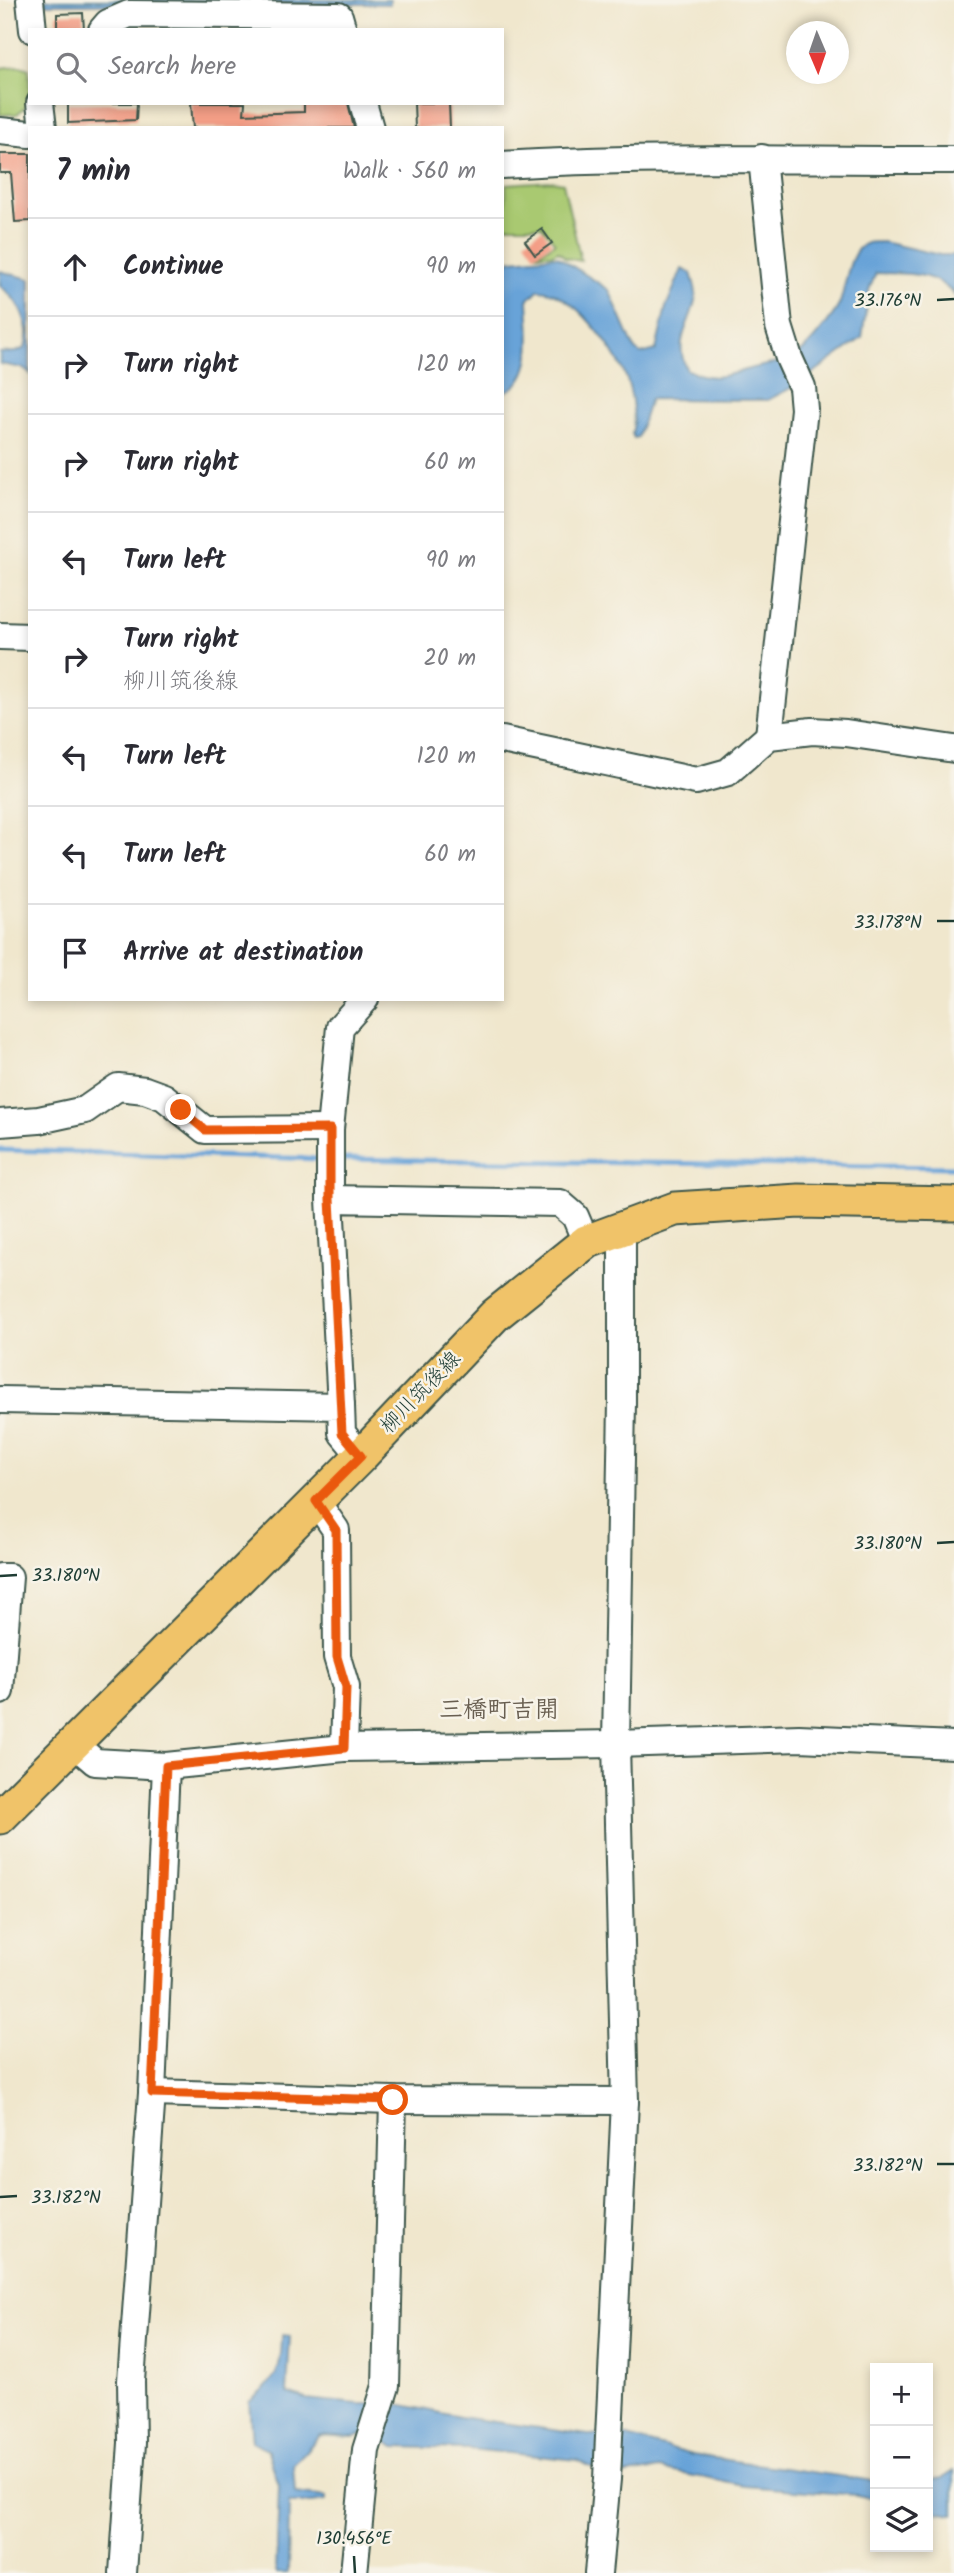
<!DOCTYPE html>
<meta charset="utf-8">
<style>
:root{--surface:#fff;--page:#f2f2f3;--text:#2b2b33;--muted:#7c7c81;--line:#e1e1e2}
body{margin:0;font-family:Kalam,"Klee One",sans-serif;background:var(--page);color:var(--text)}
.controls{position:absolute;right:21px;bottom:21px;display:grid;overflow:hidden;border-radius:0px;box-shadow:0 4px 10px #0003}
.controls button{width:63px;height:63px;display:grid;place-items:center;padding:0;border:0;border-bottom:2px solid var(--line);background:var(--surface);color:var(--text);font:35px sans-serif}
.compass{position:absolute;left:786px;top:21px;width:63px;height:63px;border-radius:50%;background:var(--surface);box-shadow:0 4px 10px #0003;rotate:178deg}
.stop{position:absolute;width:21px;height:21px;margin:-16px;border:5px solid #ea580c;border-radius:50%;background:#fff}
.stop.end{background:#ea580c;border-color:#fff;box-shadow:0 2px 7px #0008}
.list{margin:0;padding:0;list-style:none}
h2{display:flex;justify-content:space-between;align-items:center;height:91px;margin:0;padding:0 28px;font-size:30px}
h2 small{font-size:23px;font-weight:400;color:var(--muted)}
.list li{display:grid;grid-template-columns:46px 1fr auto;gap:21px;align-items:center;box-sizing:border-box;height:98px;padding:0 28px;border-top:2px solid var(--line)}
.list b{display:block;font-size:26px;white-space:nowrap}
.list p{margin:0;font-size:23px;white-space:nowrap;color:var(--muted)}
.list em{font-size:23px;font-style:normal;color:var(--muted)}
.icon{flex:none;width:38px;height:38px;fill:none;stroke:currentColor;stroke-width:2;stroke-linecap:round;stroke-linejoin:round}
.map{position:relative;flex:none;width:954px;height:2573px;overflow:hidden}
.search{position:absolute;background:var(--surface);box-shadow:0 4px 10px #0003;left:28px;top:28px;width:476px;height:77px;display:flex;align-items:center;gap:18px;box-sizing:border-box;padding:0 24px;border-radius:0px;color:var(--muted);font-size:26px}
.panel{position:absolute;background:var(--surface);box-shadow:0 4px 10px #0003;left:28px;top:126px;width:476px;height:875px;border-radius:0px}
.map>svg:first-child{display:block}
</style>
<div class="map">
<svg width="954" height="2573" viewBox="0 0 954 2573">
<rect width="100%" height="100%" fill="#f7f3e8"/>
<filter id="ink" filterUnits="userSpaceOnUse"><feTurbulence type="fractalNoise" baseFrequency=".0143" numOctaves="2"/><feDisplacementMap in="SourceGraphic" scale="14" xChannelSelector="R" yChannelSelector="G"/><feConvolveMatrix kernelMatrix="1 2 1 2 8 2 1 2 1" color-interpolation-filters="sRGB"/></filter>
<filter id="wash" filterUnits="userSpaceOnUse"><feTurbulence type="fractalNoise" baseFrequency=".00686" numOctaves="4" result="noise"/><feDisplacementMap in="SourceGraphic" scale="28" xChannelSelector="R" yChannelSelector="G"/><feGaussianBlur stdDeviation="1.57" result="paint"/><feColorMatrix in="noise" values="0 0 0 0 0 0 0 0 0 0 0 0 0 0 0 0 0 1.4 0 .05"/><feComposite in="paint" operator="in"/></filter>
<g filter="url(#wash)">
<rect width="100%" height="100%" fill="#f0e7cd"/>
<g fill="#a9c971" stroke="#648352" stroke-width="2">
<path d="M 20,66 L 29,69 L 30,103 L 17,114 L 0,115 L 0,68 Z"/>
<path d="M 551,181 L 563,183 L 581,261 L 566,258 L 558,251 L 553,254 L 538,254 L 555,243 L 542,226 L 506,226 L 506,184 Z"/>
</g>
<g fill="#68a3d8" stroke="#447086" stroke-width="2">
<path d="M 39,0 L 390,0 L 390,4 L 43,4 Z"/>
<path d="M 883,242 L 940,255 L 954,255 L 954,295 C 935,270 904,274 876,273 L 869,290 L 862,338 L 795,386 L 768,400 L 650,399 L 638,437 L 634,438 L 632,434 C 637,415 630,381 620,364 C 606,339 569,289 538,290 L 528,300 C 529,330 539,381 502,393 L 502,268 L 511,260 L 557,256 L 609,290 L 635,350 L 641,354 L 656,350 L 666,307 L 682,269 L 691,273 C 693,280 696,288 696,295 C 692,325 672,338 687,370 C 714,381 722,377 749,369 C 764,365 784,363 797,355 C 807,349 833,317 839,305 C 846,290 847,249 867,243 C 871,242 878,242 883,242 Z"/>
<path d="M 0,271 L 30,279 L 30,374 L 22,368 L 0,364 L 0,353 L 16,352 L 25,348 C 33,325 18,299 0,286 Z"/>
<path d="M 282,2335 L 290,2336 L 287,2393 L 306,2399 L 358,2404 L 398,2404 L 460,2417 L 588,2435 L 617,2434 L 692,2455 L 875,2481 L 875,2499 L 857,2495 L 745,2486 L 659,2469 L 623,2475 L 616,2469 L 599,2471 L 577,2460 L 469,2449 L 394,2447 L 380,2437 L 368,2433 L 353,2437 L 320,2435 L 293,2465 L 295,2493 L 326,2497 L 326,2501 L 312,2503 L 289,2503 L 288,2573 L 276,2573 L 279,2486 L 268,2451 L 252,2442 L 249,2402 C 278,2378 281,2372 282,2335 Z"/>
<path d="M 954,2471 L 954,2514 L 928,2510 L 928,2480 L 943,2478 Z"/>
</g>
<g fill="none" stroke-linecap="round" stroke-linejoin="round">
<g stroke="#68a3d8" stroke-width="5">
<path d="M 0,1150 L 322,1159"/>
<path d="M 339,1159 L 954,1167"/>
</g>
</g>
<g id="blocks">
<g fill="#f39e86">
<path d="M 83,13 L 84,30 L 57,30 L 57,14 Z"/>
<path d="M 68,103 L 137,103 L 136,120 L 68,123 Z"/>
<path d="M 191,103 L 245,103 L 244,114 L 304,112 L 304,103 L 348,103 L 354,128 L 193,128 Z"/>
<path d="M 414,103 L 449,103 L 450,128 L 415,128 Z"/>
<path d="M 0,154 L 30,154 L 30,221 L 15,222 L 11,173 L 0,173 Z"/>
<path d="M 542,229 L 552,243 L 535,255 L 525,241 Z"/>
</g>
</g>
</g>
<g filter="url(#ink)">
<use href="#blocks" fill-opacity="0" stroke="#3e564b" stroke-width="2"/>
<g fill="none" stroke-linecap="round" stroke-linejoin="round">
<defs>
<g id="minor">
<path d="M 30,0 L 33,30"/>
<path d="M 102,30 L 108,23 L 129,14 L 339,16 L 343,30"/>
<path d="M 40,103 L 43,128"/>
<path d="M 363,103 L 370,128"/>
<path d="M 0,131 L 30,134"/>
<path d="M 762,158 L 779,326 L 789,358 L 802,387 L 804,409 L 769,736"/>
<path d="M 502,165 C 653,155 803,161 954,160"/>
<path d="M 0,636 L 30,637"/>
<path d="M 502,740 L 696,781 L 728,772 L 769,736 L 812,731 L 846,733 L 954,749"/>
<path d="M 0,1123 L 39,1120 L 85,1110 L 118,1087 L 145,1090 L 164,1097 L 205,1130 L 330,1129"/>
<path d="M 330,1199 L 330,1129 L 340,1027 L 365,999"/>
<path d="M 0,1400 L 341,1406 L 342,1433 L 361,1456"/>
<path d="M 341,1406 L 330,1199 L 560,1203 L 575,1216 L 586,1242"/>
<path d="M 316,1501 L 336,1530 L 337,1657 L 346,1687 L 344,1748"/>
<path d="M 0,1577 L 9,1577 L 0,1691"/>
<path d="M 74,1744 L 95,1762 L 166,1766 L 344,1748 L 616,1744 L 799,1738 L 954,1745"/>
<path d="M 152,2093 L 393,2100 L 625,2101"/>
<path d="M 123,2573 L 132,2443 L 131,2381 L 152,2093 L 166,1766"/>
<path d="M 354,2573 L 366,2450 L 386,2386 L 393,2100"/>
<path d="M 598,2573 L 607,2479 L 625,2101 L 616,1744 L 622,1402 L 622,1228"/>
</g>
<path id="major" d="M 0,1817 L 361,1456 L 495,1315 L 586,1242 L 675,1209 L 799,1201 L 954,1204"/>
</defs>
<use href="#minor" stroke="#3e564b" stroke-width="30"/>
<use href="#major" stroke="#3e564b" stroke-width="37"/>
<use href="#minor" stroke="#fff" stroke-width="26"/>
<use href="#major" stroke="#f0c369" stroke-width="33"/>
</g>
</g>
<g fill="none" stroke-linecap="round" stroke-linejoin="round" filter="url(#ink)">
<path stroke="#ea580c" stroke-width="9" d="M 181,1110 L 205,1130 L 330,1129 L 330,1199 L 342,1433 L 361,1456 L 316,1501 L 336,1530 L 337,1657 L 346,1687 L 344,1748 L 166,1766 L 152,2093 L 393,2100"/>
</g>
<path fill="none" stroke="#1f3d34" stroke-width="2.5" d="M 937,300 L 954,299M 937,921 L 954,921M 937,1543 L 954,1542M 0,1576 L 17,1575M 937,2164 L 954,2164M 0,2197 L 17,2196M 354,2556 L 355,2573"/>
<g text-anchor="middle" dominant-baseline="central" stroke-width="5" stroke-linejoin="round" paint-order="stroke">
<g font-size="21" fill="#1f3d34" stroke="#f7f3e8">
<text transform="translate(421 1393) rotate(-46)">柳川筑後線</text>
</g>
<g font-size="24" font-weight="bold" fill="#695f51" stroke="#f7f3e8">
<text x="499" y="1710">三橋町吉開</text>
</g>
</g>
<g font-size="18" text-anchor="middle" fill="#1f3d34" stroke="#f7f3e8" stroke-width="5" stroke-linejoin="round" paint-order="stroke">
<text x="888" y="306">33.176°N</text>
<text x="888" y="928">33.178°N</text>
<text x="888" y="1549">33.180°N</text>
<text x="66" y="1581">33.180°N</text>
<text x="888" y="2171">33.182°N</text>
<text x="66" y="2203">33.182°N</text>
<text x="354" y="2544">130.456°E</text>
</g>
</svg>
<div class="controls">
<button>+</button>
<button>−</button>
<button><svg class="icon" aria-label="layers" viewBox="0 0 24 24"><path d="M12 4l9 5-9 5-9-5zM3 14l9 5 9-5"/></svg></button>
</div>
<svg class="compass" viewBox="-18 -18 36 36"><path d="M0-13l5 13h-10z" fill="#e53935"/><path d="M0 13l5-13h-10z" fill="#7c7c81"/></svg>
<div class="stop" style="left:393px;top:2100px"></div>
<div class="stop end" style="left:181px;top:1110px"></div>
<div class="search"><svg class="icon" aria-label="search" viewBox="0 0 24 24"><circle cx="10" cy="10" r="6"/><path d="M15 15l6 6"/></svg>Search here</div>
<section class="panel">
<h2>7 min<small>Walk · 560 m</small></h2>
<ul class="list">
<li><svg class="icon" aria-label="ahead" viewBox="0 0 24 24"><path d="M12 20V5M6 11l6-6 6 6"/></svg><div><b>Continue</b></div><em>90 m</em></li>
<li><svg class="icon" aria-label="right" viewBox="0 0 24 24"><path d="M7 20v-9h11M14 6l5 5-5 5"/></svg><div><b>Turn right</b></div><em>120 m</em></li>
<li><svg class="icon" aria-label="right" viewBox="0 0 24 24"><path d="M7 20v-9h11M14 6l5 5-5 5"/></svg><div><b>Turn right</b></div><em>60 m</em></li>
<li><svg class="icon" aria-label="left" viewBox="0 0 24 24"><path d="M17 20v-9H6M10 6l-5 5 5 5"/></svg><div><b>Turn left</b></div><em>90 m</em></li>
<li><svg class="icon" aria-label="right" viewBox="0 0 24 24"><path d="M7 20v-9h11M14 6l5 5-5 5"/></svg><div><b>Turn right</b><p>柳川筑後線</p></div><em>20 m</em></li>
<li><svg class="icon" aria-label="left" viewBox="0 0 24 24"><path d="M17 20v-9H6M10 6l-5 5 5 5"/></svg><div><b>Turn left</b></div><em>120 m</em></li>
<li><svg class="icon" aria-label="left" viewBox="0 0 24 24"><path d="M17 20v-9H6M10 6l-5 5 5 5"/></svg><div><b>Turn left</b></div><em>60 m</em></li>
<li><svg class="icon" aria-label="arrive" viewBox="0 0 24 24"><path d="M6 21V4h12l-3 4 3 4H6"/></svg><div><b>Arrive at destination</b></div></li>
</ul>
</section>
</div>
